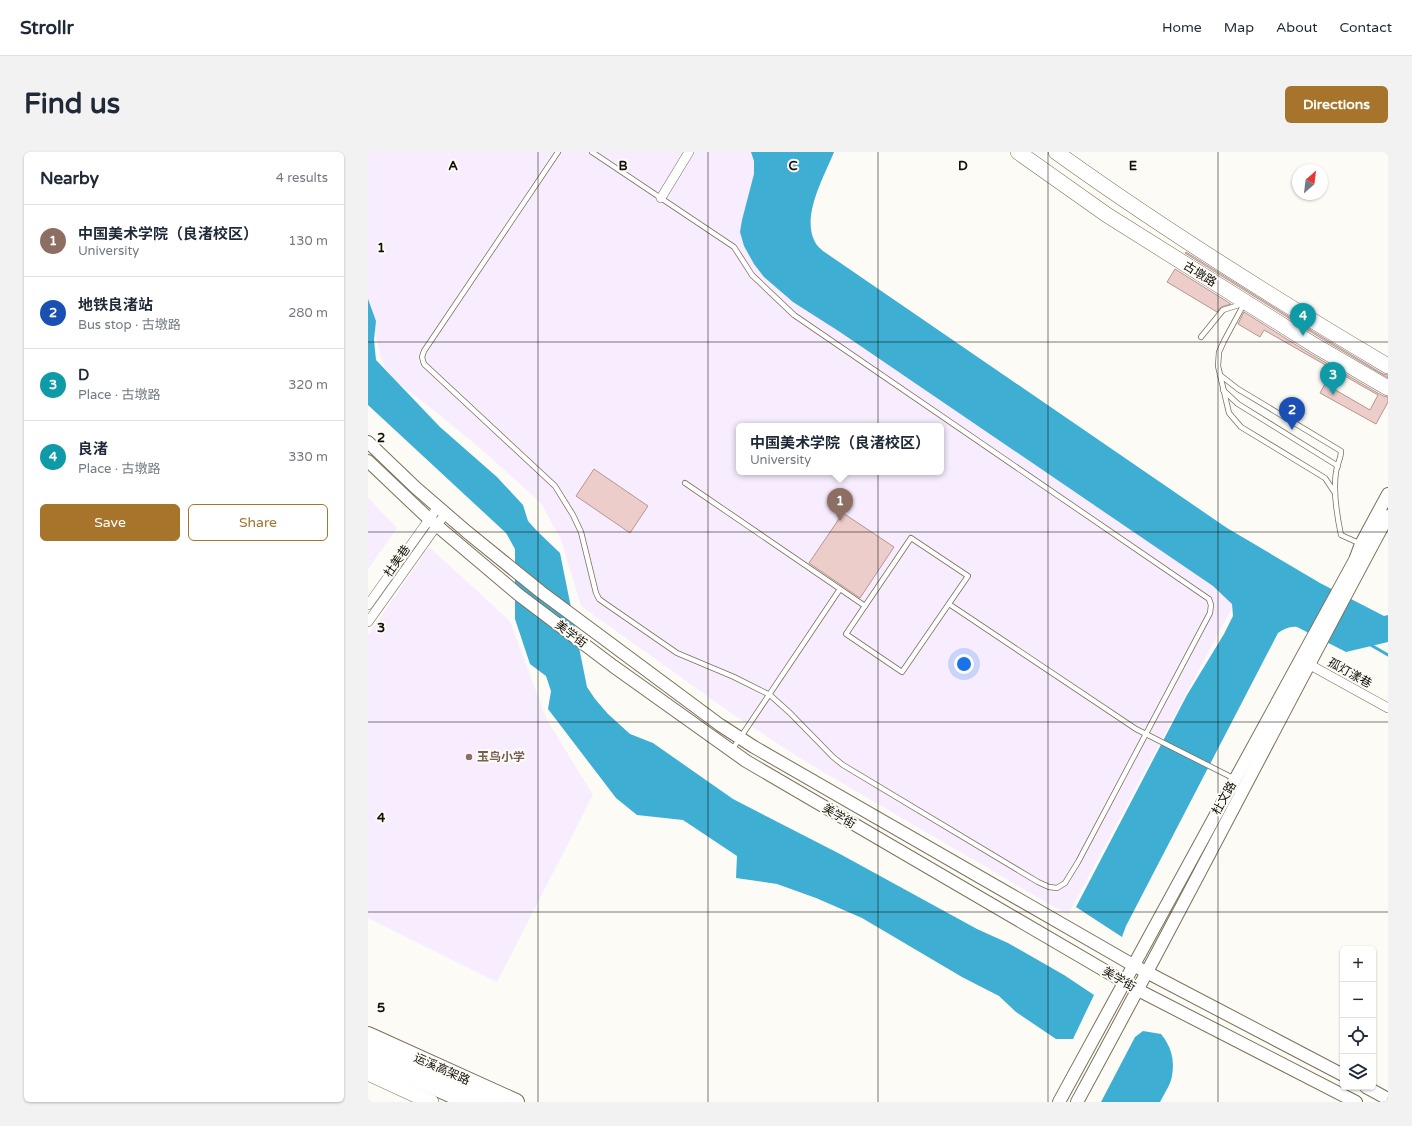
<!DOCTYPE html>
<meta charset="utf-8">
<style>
:root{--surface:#fff;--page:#f2f2f3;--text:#1f2937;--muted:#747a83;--line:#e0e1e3;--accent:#a6742a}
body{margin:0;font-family:"Varela Round","Noto Sans SC",sans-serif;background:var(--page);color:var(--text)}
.controls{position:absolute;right:12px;bottom:12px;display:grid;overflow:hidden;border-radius:6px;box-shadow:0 1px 3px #0004}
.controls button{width:36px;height:36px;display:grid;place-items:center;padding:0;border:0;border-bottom:1px solid var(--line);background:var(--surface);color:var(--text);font:20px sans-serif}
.compass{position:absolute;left:924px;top:12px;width:36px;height:36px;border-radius:50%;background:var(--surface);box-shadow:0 1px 3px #0004;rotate:28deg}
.you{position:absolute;left:596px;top:512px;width:14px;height:14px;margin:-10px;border:3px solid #fff;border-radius:50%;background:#1a73e8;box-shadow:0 0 0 6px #1a73e833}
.badge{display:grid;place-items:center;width:26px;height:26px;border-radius:50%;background:var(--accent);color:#fff;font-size:13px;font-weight:700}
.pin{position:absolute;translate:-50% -33px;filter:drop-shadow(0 1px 2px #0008)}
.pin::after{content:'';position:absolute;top:21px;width:14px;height:12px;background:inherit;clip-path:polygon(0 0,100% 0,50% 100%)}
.popup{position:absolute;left:368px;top:271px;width:208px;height:52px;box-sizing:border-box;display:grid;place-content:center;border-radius:6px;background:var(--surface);filter:drop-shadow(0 1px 3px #0005);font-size:13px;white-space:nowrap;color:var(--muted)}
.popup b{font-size:15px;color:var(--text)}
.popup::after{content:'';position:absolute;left:50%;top:100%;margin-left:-8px;border:8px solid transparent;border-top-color:var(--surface)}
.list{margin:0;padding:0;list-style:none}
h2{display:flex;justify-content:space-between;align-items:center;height:52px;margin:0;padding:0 16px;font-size:17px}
h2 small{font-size:13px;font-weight:400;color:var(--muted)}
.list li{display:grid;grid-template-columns:26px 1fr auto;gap:12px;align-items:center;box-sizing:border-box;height:72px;padding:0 16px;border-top:1px solid var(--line)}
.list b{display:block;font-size:15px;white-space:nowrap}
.list p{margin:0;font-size:13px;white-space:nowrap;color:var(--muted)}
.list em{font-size:13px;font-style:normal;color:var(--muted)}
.actions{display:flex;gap:8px;padding:12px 16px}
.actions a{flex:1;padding:9px 0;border:1px solid var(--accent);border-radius:6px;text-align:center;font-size:14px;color:var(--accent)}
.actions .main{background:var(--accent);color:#fff}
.icon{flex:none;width:22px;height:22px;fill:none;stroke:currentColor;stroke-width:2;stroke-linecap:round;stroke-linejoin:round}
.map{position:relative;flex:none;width:1020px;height:950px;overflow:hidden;border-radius:6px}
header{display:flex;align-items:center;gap:24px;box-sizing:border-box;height:56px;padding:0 20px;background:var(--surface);border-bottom:1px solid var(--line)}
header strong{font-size:19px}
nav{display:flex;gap:22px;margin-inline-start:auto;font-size:14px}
.intro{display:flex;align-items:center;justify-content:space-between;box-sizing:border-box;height:96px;padding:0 24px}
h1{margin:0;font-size:28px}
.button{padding:10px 18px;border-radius:6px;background:var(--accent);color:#fff;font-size:14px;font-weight:700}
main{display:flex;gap:24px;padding:0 24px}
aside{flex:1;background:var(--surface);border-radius:6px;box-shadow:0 1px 3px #0004}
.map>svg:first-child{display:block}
</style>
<header>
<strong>Strollr</strong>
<nav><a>Home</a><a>Map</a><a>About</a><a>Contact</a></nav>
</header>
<div class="intro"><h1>Find us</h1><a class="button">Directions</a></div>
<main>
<aside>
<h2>Nearby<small>4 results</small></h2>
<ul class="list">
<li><span class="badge" style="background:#8d6e63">1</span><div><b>中国美术学院（良渚校区）</b><p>University</p></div><em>130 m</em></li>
<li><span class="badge" style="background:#1a4fb4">2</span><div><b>地铁良渚站</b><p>Bus stop · 古墩路</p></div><em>280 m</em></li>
<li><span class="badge" style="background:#0f9aa8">3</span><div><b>D</b><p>Place · 古墩路</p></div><em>320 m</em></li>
<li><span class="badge" style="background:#0f9aa8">4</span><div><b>良渚</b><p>Place · 古墩路</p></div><em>330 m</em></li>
</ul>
<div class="actions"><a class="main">Save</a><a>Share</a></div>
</aside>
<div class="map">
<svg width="1020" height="950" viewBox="0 0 1020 950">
<rect width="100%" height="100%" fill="#fdfbf6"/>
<g fill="#f7edfe" fill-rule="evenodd">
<path d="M 0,0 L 400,0 L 384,89 L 871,443 L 700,763 L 438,610 L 360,559 L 213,454 L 193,388 L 173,351 L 113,297 L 58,252 L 30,231 L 17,216 L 13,205 L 3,164 L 0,155 ZM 371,274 L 573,274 L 573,320 L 371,320 Z"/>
<path d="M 0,346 L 29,376 L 0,417 Z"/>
<path d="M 61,395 L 142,469 L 178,566 L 225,643 L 129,830 L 0,766 L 0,483 Z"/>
</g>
<g fill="#3faed3">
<path d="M 383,0 L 466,0 C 456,25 433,64 447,90 C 449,94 452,96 455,99 L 859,376 L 952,431 L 1016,464 L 1020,463 L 1020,490 L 978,500 L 929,475 C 922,474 916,477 910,481 L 758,774 L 754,785 L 708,755 L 819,543 L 856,482 L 865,464 L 864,452 L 845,434 L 472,180 L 425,150 L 396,125 L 386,112 L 376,94 L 372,80 L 374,68 L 386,22 L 386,9 Z"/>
<path d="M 0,147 L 8,169 L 6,188 L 8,208 L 72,275 L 129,325 L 155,353 L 160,369 L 169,379 L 192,401 L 219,535 L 227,547 L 240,562 L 262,582 L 285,591 L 365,647 L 472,702 L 609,777 L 640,791 L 696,823 L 726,843 L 705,887 L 688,887 L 648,860 L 631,844 L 594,825 L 494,766 L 448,746 L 409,732 L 368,726 L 369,704 L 315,668 L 269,663 L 248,646 L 180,557 L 183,539 L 178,524 L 162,512 L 147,467 L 147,397 L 138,381 L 0,253 Z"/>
<path d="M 775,879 L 793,882 C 803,894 807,908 804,924 C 803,932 796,942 792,950 L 733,950 L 767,885 Z"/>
</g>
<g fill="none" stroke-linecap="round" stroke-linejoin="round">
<path stroke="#3faed3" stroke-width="3" d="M 1001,492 L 1020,503"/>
</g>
<g fill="#eccdc9" stroke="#b59794">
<path d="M 818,100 L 931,171 L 1015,222 L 1020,223 L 1020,226 L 951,185 L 817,101 Z"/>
<path d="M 807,117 L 863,152 L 853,155 L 849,160 L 799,130 Z"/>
<path d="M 876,160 L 941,201 L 1015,244 L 1020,245 L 1020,250 L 1008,272 L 952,241 L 957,232 L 1002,258 L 1010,243 L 896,178 L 892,185 L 870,172 Z"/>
<path d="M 226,317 L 280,354 L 262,381 L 208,344 Z"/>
<path d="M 475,361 L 526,395 L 492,446 L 441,411 Z"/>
</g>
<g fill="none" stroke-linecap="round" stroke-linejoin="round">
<defs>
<g id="service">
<path d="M 190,0 L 56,199 L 54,205 L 56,212 L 187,334 L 205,363 L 213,380 L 228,441 L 231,447 L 238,452 L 309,501 L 366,525 L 402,543 L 422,561 L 465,605 L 475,613 L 670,730 L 681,735 L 689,736 L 697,731 L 710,710 L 842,461 L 843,453 L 841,447 L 426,163 L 384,123 L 366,95 L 224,0"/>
<path d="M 876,152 L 856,189 L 851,200 L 850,214 L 861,261 L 873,275 L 957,326 L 967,341"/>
<path d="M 833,185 L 855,158 L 874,152"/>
<path d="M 852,223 L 870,237 L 973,299 C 973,307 969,312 968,320 C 965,339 969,364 973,383 L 993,392"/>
<path d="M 855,238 L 870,252 L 970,314"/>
<path d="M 317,331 L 497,454"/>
<path d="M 543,386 L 600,424 L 534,520 L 478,482 Z"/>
<path d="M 581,452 L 768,577 L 867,627"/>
<path d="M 364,598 L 472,437"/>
</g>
<g id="minor">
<path d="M 293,46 L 321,0"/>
<path d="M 0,453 L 70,355"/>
<path d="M 0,470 L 77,362"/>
<path d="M 935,509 L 1020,556"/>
</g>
<g id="tertiary">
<path d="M 0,290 L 48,336 L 99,380 L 173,440 L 352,573 L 386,595 L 765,813 L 975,923"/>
<path d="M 0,309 L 61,367 L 151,443 L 245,514 L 378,609 L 770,838 L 988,950"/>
<path d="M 998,935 L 1020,947"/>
<path d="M 691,950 L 987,408 L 993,392 L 1020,342"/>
<path d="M 709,950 C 815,756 915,559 1020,364"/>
</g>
<g id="primary">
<path d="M 650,0 L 739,63 L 946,193 L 1020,236"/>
<path d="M 688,0 C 795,77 907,147 1020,214"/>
<path d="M 0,892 L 126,950"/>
<path d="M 0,921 L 63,950"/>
</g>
<g id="trunk">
<path d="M 0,883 L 148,950"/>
<path d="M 0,905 L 100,950"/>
</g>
</defs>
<use href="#service" stroke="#7b715a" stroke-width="6"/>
<use href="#minor" stroke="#7b715a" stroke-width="10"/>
<use href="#tertiary" stroke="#7b715a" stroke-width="14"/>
<use href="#primary" stroke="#7b715a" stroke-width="16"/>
<use href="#trunk" stroke="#7b715a" stroke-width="18"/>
<use href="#service" stroke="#fff" stroke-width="4.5"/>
<use href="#minor" stroke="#fff" stroke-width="9"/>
<use href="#tertiary" stroke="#fff" stroke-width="12"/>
<use href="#primary" stroke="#fff" stroke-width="15"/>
<use href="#trunk" stroke="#fff" stroke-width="16"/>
</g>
<path fill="none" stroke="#130f07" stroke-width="1" stroke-opacity="0.55" d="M 170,0 L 170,950M 340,0 L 340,950M 510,0 L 510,950M 680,0 L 680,950M 850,0 L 850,950M 0,190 L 1020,190M 0,380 L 1020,380M 0,570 L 1020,570M 0,760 L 1020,760"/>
<circle fill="#8d6e63" stroke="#fdfbf6" stroke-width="1.5" cx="101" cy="605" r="4"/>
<g text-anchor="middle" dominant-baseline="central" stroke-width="4" stroke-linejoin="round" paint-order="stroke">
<g font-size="12" fill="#130f07" stroke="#fdfbf6">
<text transform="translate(832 122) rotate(32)">古墩路</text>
<text transform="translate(29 409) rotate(-55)">杜美巷</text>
<text transform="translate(203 482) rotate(37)">美学街</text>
<text transform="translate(982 521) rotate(29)">孤灯漾巷</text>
<text transform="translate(856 646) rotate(-61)">杜文路</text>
<text transform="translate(471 664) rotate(30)">美学街</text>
<text transform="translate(751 827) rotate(30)">美学街</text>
<text transform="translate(74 917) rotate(24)">运溪高架路</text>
</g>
<g font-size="12" font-weight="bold" fill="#785e54" stroke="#fdfbf6" text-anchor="start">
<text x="109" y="605">玉鸟小学</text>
</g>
</g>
<g font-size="13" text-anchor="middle" font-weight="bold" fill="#130f07" stroke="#fdfbf6" stroke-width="4" stroke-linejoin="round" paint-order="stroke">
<text x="85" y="18">A</text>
<text x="255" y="18">B</text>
<text x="425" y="18">C</text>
<text x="595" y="18">D</text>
<text x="765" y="18">E</text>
<text x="13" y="100">1</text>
<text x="13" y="290">2</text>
<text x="13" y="480">3</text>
<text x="13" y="670">4</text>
<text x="13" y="860">5</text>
</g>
</svg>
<div class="controls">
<button>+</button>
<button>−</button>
<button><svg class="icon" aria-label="locate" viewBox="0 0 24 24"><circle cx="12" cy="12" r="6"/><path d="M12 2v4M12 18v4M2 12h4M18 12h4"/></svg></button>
<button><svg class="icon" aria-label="layers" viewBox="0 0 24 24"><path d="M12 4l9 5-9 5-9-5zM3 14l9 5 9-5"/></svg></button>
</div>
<svg class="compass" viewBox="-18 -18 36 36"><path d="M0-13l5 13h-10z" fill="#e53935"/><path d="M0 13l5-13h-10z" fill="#747a83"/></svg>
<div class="you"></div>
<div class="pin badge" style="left:472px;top:369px;background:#8d6e63">1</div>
<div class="popup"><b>中国美术学院（良渚校区）</b>University</div>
<div class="pin badge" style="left:924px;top:278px;background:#1a4fb4">2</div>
<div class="pin badge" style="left:965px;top:243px;background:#0f9aa8">3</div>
<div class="pin badge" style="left:935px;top:184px;background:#0f9aa8">4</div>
</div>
</main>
